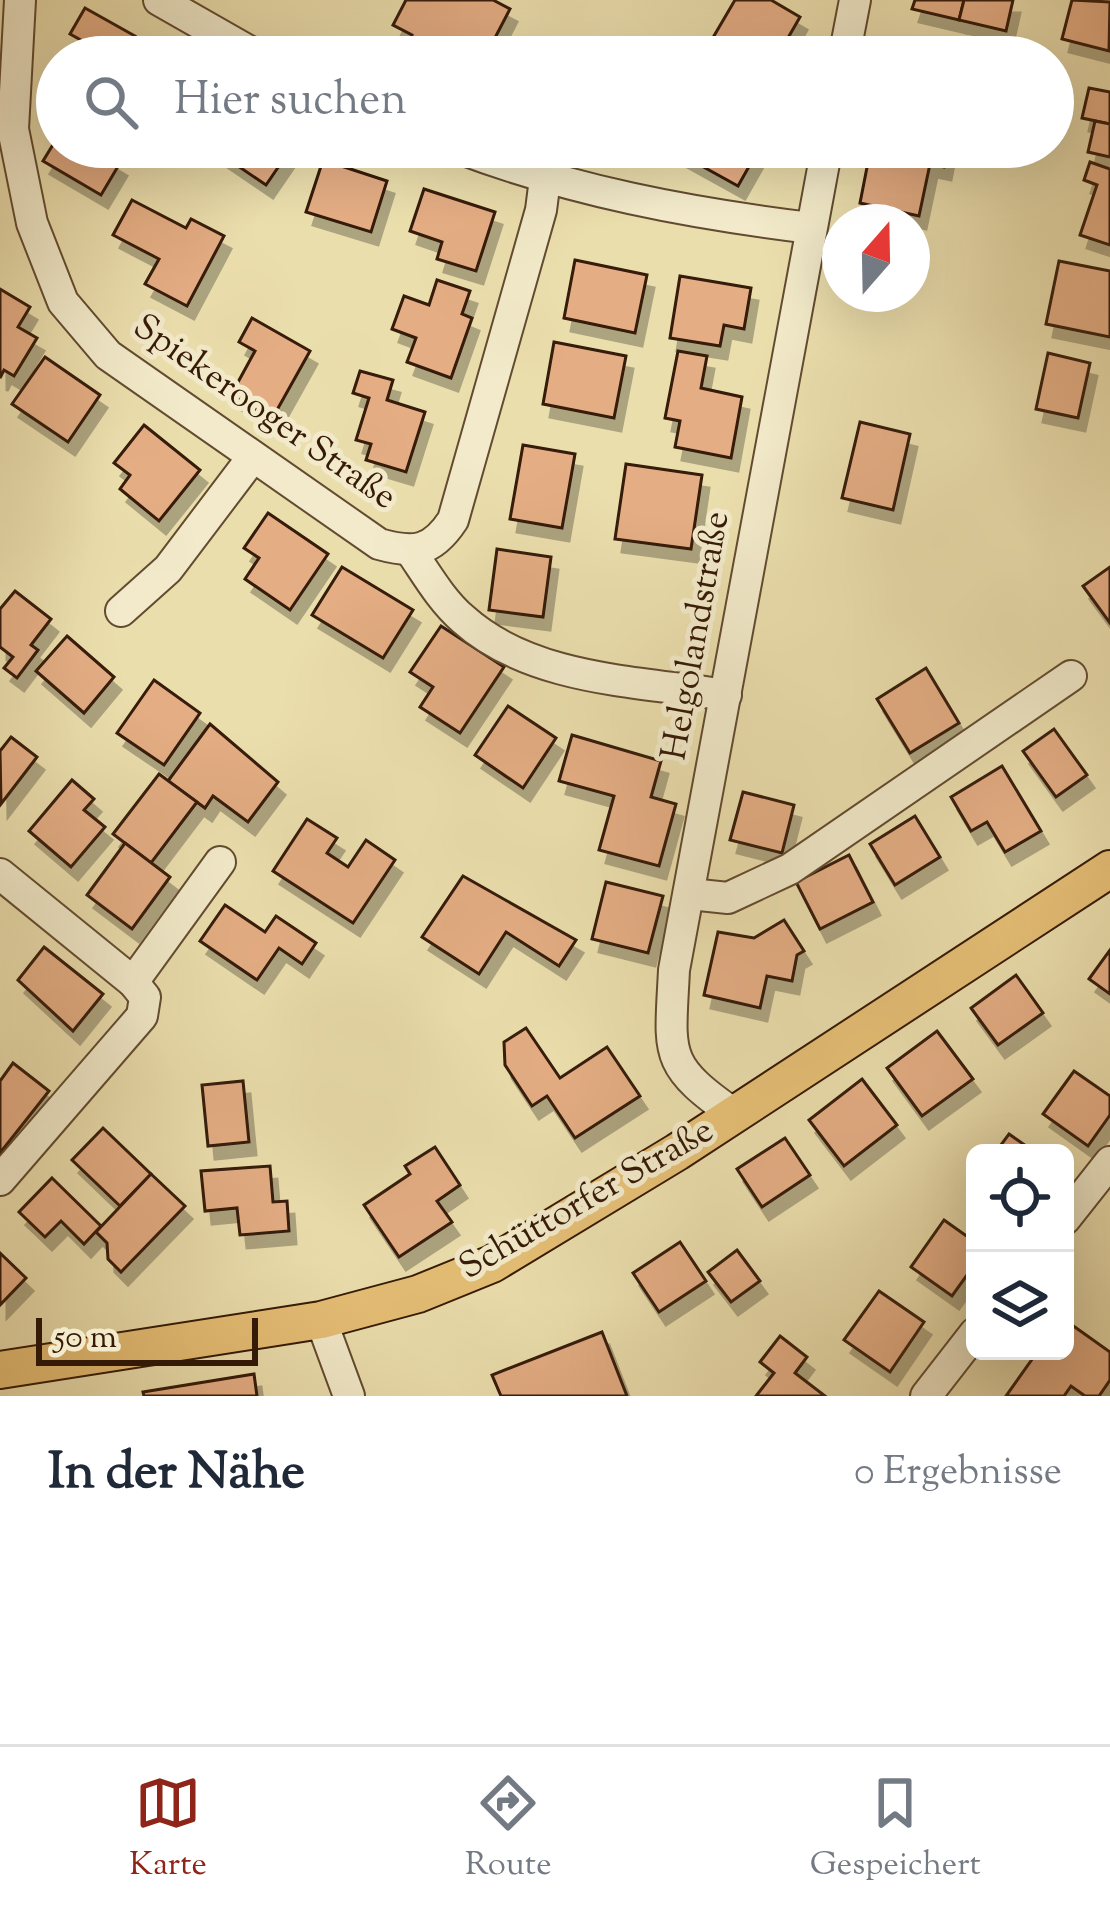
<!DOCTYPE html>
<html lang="de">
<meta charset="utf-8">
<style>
:root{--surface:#fff;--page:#f6f6f7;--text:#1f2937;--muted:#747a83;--line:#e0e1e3;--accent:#8f2418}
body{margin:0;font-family:"Sorts Mill Goudy",serif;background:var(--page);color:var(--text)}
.controls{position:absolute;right:36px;bottom:36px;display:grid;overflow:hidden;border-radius:18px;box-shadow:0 12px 48px #0002}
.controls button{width:108px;height:108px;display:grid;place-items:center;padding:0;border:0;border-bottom:3px solid var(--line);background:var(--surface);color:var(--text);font:60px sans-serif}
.compass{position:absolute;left:822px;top:204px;width:108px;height:108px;border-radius:50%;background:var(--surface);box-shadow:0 12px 48px #0002;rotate:20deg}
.scale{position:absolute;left:36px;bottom:30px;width:222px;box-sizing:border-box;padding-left:12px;border:6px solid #351a07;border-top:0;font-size:33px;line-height:42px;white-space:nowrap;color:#351a07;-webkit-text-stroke:9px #f2eaca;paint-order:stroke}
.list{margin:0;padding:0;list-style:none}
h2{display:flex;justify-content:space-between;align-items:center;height:156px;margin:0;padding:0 48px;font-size:51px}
h2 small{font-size:39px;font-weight:400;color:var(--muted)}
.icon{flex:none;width:66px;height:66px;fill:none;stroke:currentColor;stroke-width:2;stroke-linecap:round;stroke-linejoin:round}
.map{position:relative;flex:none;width:1110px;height:1396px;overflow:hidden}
.search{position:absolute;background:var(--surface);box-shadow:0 12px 48px #0002;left:36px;right:36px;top:36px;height:132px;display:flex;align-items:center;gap:30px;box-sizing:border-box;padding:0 42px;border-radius:66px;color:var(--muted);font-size:45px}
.sheet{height:348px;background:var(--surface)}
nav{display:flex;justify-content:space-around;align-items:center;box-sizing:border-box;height:168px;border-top:3px solid var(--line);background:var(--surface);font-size:33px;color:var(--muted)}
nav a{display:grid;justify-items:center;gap:6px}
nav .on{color:var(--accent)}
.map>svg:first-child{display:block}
</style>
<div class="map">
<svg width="1110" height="1396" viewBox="0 0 1110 1396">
<defs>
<filter id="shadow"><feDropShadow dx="7" dy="13" stdDeviation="0" flood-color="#0004"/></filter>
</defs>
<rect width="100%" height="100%" fill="#ebdead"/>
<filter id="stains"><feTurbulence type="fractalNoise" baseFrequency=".00167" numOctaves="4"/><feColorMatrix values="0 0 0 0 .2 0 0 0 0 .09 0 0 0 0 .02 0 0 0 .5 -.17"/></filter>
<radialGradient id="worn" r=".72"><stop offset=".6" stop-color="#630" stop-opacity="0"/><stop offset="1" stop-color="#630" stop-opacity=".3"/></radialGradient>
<g fill="#e4ad84" stroke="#351a07" stroke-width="3" filter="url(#shadow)">
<path d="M 406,0 L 493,0 L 510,9 L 485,57 L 404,57 L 412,35 L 393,25 Z"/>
<path d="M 735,0 L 771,0 L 800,17 L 777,57 L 739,57 L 711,41 Z"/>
<path d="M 915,0 L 964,0 L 959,20 L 912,9 Z"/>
<path d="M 964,0 L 1013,0 L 1006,31 L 959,20 Z"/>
<path d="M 1072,0 L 1110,2 L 1109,51 L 1062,39 Z"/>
<path d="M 85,8 L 135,36 L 129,48 L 144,57 L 91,57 L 95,48 L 70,34 Z"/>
<path d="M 1089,88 L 1110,92 L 1110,124 L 1082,118 Z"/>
<path d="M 1095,121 L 1110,124 L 1110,157 L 1088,152 Z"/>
<path d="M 57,138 L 57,147 L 93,147 L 120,163 L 101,195 L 43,161 Z"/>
<path d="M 218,147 L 292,147 L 266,185 L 216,151 Z"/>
<path d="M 684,147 L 760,147 L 738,186 L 680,154 Z"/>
<path d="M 871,147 L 894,151 L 895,147 L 948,147 L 944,167 L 930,164 L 919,216 L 860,203 Z"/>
<path d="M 323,160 L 387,181 L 371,232 L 306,212 Z"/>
<path d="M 1090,162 L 1110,169 L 1110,245 L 1080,235 L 1097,185 L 1084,180 Z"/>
<path d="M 424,189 L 495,212 L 476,271 L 437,259 L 442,242 L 410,231 Z"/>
<path d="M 132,200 L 186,228 L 191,219 L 224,236 L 187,306 L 145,284 L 159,259 L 113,235 Z"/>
<path d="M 575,260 L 647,275 L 635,333 L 564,318 Z"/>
<path d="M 1059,261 L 1110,271 L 1110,337 L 1046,324 Z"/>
<path d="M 680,276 L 751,288 L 744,329 L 724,325 L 720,346 L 670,338 Z"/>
<path d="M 437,280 L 470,291 L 462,314 L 472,318 L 451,378 L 407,362 L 416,338 L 392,329 L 404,296 L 429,305 Z"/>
<path d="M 0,289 L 30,307 L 18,327 L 37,338 L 14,376 L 4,370 L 0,378 Z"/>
<path d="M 252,318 L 310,351 L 272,419 L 231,395 L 255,351 L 239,342 Z"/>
<path d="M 554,342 L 626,356 L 614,418 L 543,404 Z"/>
<path d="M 678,351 L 707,356 L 701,388 L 742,397 L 731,458 L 675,447 L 680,421 L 665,418 Z"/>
<path d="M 1048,353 L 1090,363 L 1078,418 L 1036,409 Z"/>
<path d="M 45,357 L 100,395 L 68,442 L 12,404 Z"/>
<path d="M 360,371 L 393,380 L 387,400 L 425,412 L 406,472 L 366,460 L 371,444 L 356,440 L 369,398 L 353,393 Z"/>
<path d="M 860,422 L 910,434 L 893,510 L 842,498 Z"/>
<path d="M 144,425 L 200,470 L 159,521 L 120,489 L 130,475 L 114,463 Z"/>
<path d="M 523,445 L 575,454 L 562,528 L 510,519 Z"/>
<path d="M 626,464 L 702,475 L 691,549 L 615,539 Z"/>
<path d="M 268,513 L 328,554 L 290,610 L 245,579 L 259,558 L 244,548 Z"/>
<path d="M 497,549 L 551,557 L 543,617 L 489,610 Z"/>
<path d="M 342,567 L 413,610 L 383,658 L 312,615 Z"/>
<path d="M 1110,567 L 1110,623 L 1083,586 Z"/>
<path d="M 15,591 L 51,619 L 31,645 L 38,650 L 17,678 L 4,668 L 13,657 L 0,647 L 0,609 Z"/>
<path d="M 441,626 L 504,667 L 460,733 L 420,707 L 433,687 L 410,672 Z"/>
<path d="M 67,636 L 114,677 L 84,713 L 36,671 Z"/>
<path d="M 926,668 L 959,723 L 910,753 L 877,699 Z"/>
<path d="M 154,680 L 200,713 L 164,765 L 117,733 Z"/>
<path d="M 508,706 L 556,738 L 523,788 L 475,755 Z"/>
<path d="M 210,724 L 278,782 L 248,822 L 213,796 L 205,808 L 168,781 Z"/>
<path d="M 1054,729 L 1087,775 L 1056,797 L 1023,751 Z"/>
<path d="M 572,735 L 661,761 L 651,797 L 676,804 L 659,866 L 599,850 L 614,796 L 559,781 Z"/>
<path d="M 11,737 L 37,757 L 1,804 L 0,751 Z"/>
<path d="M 1002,766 L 1041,831 L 1005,852 L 987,822 L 971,831 L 951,797 Z"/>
<path d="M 159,774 L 197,802 L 151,863 L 113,834 Z"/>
<path d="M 72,780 L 94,799 L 84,810 L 105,827 L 71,867 L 29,831 Z"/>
<path d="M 743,792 L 794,805 L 782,853 L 730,840 Z"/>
<path d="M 915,816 L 940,857 L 895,885 L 870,844 Z"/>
<path d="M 307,819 L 337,838 L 327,853 L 348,867 L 366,840 L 395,860 L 353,923 L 273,871 Z"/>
<path d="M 125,843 L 170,877 L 132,929 L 87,895 Z"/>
<path d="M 849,855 L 873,902 L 820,929 L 796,882 Z"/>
<path d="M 463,876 L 576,940 L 559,966 L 506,932 L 479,974 L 422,937 Z"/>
<path d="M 606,882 L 663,896 L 648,953 L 592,939 Z"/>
<path d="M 225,905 L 265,932 L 276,916 L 316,943 L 302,964 L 279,948 L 257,980 L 200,941 Z"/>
<path d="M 784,920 L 804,951 L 797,955 L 792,981 L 767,976 L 760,1008 L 704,995 L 718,932 L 754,938 Z"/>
<path d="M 44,947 L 103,994 L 73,1031 L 18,980 Z"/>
<path d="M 1110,950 L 1110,994 L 1089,979 Z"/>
<path d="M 1016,975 L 1043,1013 L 998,1045 L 971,1008 Z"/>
<path d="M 526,1028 L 560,1078 L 607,1047 L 640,1096 L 575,1138 L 547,1096 L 532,1106 L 505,1065 L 504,1042 Z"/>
<path d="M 937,1031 L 973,1079 L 922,1116 L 887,1068 Z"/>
<path d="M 13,1063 L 49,1091 L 0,1153 L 0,1081 Z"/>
<path d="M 1074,1071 L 1110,1096 L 1110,1115 L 1088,1146 L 1043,1114 Z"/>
<path d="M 862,1079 L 897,1125 L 844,1166 L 809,1120 Z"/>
<path d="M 243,1081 L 249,1142 L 208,1146 L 202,1085 Z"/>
<path d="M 103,1128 L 151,1174 L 120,1206 L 72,1160 Z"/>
<path d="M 1009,1134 L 1036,1153 L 995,1153 Z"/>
<path d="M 785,1138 L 810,1175 L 762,1207 L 737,1169 Z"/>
<path d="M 435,1147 L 460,1185 L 437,1201 L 452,1222 L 399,1257 L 364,1205 L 410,1174 L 405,1166 Z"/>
<path d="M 270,1166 L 273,1202 L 287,1201 L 289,1231 L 240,1235 L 237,1208 L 205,1211 L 201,1171 Z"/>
<path d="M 151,1174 L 185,1206 L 121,1272 L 108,1259 L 107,1243 L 96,1232 Z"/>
<path d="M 52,1178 L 101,1226 L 84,1244 L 61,1221 L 45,1237 L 19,1212 Z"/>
<path d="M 944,1220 L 975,1242 L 975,1264 L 952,1296 L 911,1267 Z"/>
<path d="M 680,1242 L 706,1281 L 659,1312 L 633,1273 Z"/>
<path d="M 737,1250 L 760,1281 L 731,1302 L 708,1272 Z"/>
<path d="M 0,1253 L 26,1278 L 0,1305 Z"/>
<path d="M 879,1291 L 924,1322 L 890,1372 L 844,1340 Z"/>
<path d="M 1065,1320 L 1110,1352 L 1110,1380 L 1099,1396 L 1085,1396 L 1071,1386 L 1064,1396 L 1006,1396 L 1038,1351 L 1065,1351 Z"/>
<path d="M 602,1332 L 627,1396 L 501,1396 L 492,1375 Z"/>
<path d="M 780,1336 L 807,1357 L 795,1373 L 825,1396 L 756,1396 L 774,1373 L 760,1362 Z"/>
<path d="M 254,1374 L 257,1396 L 144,1396 L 143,1392 Z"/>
</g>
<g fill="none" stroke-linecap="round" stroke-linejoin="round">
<defs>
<g id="minor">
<path d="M 20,0 L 13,129 L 32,223 L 63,302 L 108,355 L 379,544 C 414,554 432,552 453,520 L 541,210 L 545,179"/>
<path d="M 159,0 L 259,57"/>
<path d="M 844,57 L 855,0"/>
<path d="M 456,147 C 572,191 688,213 811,228"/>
<path d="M 412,553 C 427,575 442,601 463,619 C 532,681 638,681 726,695"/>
<path d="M 121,611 L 168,569 L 252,458"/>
<path d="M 0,874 L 133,982 L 145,997 L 142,1016 L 0,1180"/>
<path d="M 690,894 L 728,898 L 790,869 L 1071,676"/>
<path d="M 133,982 L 220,862"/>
<path d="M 734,1114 C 662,1064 670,1054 674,970 L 827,147"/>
<path d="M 1065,1219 L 1110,1162"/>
<path d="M 321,1320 L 349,1396"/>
<path d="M 926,1396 L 975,1333"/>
</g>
<path id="major" d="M 0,1370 L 321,1320 L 418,1294 L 492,1264 L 677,1152 L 1110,869"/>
</defs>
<use href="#minor" stroke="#624b30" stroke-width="34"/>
<use href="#major" stroke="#351a07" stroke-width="40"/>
<use href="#minor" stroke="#f2eaca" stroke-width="30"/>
<use href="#major" stroke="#e6bf76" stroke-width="36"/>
</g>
<g text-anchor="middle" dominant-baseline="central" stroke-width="10" stroke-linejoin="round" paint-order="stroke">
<g font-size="36" fill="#351a07" stroke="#f2eaca">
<text transform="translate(264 413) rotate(35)">Spiekerooger Straße</text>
<text transform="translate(697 636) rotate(-80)">Helgolandstraße</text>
<text transform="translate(587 1200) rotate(-30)">Schüttorfer Straße</text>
</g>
</g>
<rect width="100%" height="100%" filter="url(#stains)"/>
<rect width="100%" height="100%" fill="url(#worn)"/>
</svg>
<div class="controls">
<button><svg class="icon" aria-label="locate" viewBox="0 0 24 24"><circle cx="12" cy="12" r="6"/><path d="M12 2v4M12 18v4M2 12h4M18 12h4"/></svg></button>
<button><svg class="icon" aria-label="layers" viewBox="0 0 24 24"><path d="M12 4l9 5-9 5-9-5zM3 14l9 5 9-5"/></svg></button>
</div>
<svg class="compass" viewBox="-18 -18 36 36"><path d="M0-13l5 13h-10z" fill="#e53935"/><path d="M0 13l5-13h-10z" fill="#747a83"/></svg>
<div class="scale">50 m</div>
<div class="search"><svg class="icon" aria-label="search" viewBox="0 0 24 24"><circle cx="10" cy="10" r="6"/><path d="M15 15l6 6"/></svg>Hier suchen</div>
</div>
<section class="sheet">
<h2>In der Nähe<small>0 Ergebnisse</small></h2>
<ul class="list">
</ul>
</section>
<nav>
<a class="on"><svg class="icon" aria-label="map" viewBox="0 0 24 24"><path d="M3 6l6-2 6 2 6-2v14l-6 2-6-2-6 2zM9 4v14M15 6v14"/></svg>Karte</a>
<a><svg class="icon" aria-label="directions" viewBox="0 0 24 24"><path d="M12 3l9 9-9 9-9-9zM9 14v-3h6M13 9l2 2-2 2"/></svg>Route</a>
<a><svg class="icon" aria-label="saved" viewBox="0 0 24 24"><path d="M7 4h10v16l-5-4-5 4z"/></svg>Gespeichert</a>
</nav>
